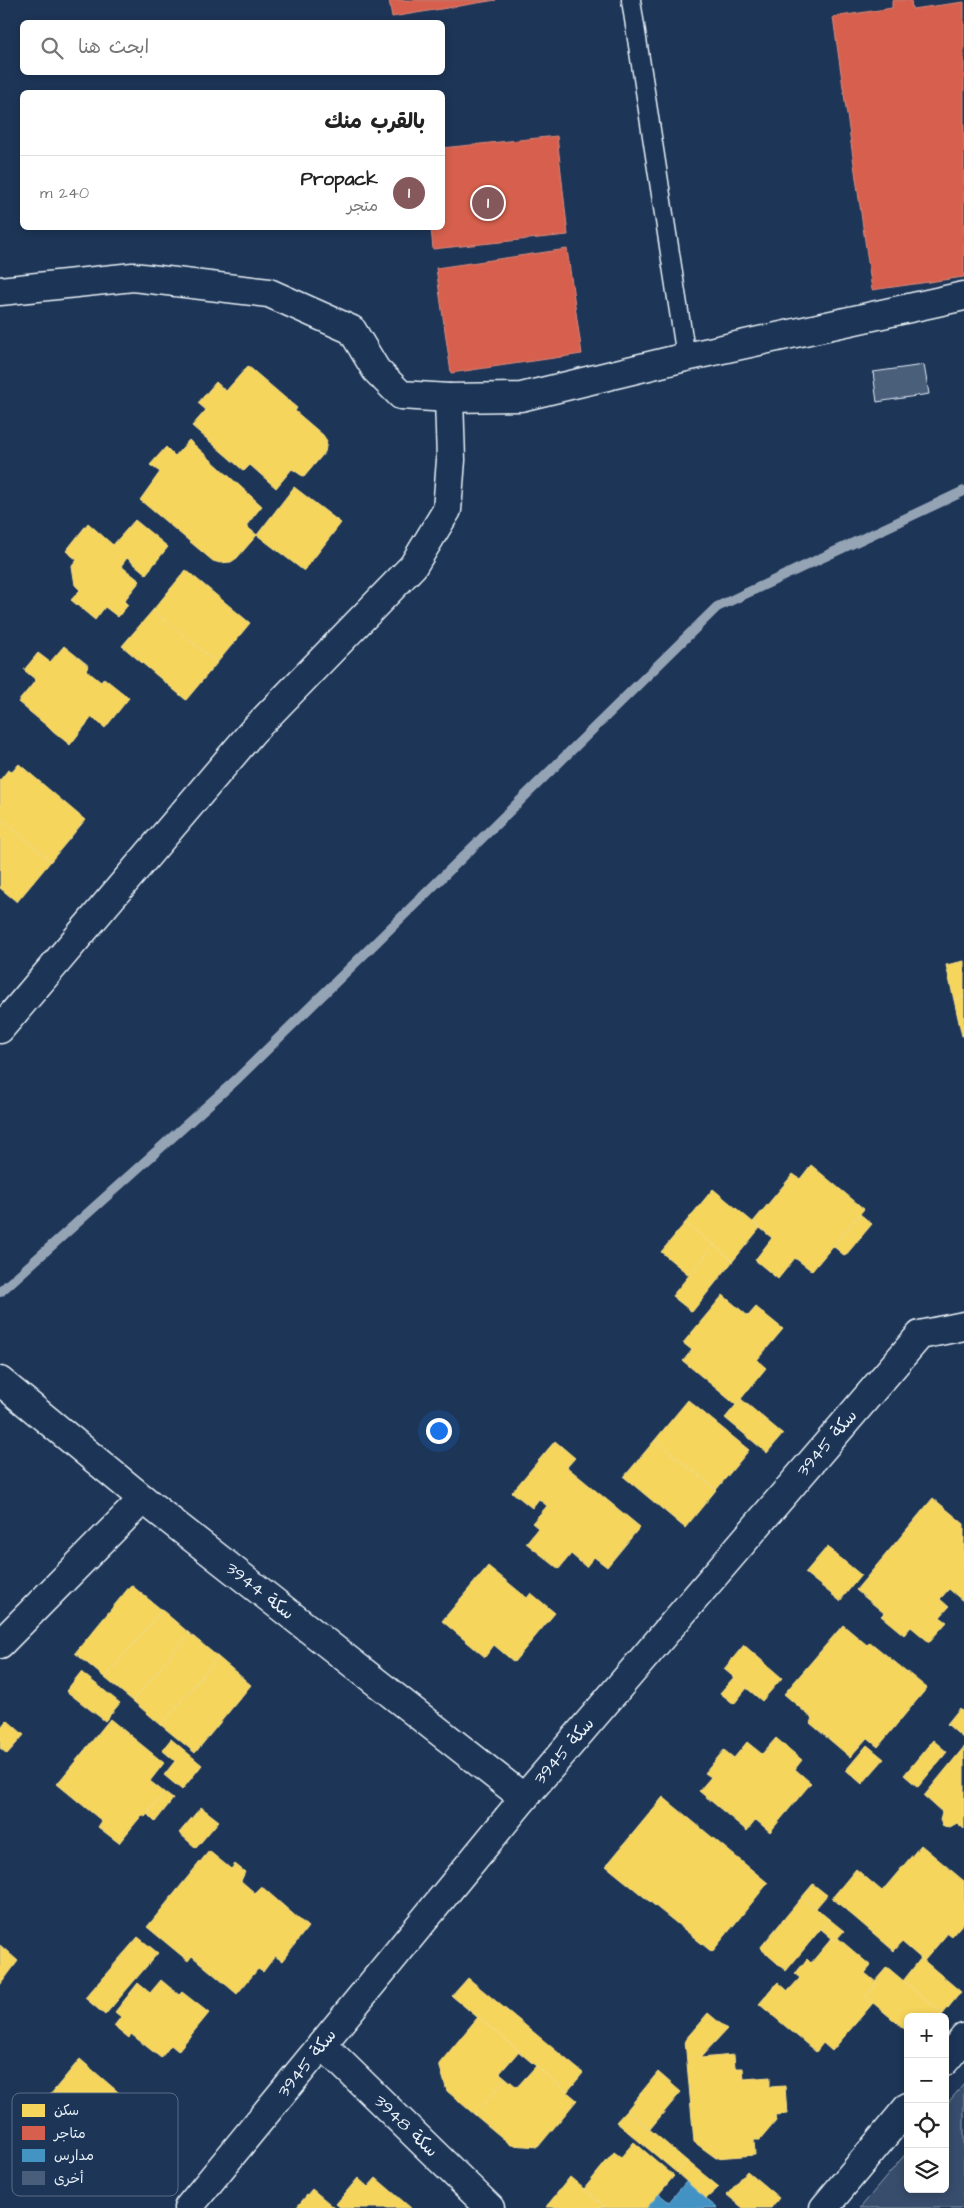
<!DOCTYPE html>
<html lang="ar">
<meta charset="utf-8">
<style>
:root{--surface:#fff;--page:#f6f6f6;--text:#222;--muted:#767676;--line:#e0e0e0;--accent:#85585c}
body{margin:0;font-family:"Architects Daughter","Playpen Sans Arabic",sans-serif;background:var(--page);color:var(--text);direction:rtl}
.controls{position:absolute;right:15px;bottom:15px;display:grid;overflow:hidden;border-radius:8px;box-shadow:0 2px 8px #0003}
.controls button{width:45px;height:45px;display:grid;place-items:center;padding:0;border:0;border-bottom:1px solid var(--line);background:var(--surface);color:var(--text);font:25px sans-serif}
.you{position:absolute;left:438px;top:1430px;width:18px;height:18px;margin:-12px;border:4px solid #fff;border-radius:50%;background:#1a73e8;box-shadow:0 0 0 8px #1a73e833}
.badge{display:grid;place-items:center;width:32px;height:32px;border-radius:50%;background:var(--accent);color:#fff;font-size:16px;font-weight:700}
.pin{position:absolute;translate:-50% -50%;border:2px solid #fff;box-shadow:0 1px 5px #0006}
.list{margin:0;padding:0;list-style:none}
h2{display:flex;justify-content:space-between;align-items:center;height:65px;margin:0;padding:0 20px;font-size:21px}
h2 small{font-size:16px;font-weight:400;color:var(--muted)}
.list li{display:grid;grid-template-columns:32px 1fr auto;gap:15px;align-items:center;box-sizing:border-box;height:75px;padding:0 20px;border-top:1px solid var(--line)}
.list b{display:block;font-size:19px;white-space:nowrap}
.list p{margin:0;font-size:16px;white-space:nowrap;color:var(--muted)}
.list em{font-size:16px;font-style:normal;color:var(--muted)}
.icon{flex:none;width:28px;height:28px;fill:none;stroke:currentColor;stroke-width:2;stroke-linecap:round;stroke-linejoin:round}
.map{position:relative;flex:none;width:964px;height:2208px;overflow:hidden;direction:ltr}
.search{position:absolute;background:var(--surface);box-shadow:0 2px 8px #0003;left:20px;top:20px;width:425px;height:55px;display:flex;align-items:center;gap:12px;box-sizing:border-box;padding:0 18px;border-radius:8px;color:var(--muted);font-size:19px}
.panel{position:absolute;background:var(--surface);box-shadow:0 2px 8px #0003;left:20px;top:90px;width:425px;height:140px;border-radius:8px;direction:rtl}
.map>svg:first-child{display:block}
</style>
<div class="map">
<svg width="964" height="2208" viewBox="0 0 964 2208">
<rect width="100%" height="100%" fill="#1d3557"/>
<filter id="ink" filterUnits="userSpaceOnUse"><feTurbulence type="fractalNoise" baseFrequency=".02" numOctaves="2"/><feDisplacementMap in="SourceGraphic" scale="10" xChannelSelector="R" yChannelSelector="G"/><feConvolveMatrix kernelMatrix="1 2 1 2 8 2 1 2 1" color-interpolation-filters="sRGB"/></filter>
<g filter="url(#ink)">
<path fill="#374d6c" stroke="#909fb2" d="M 964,2084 L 964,2208 L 860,2208 L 908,2151 L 908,2189 L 945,2189 L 945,2106 Z"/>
<g fill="#f6d55c" stroke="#f2dd8b">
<path d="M 248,366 L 297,408 L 295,411 L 323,435 L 327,441 L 325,452 L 304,477 L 292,469 L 276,488 L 250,465 L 244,471 L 192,426 L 206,410 L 198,403 L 216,382 L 226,391 Z"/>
<path d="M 189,440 L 262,506 L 246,526 L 257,535 L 237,558 L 231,562 L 220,563 L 213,561 L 140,500 L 160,472 L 150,465 L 166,447 L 175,456 Z"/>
<path d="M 294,487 L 341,523 L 304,571 L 257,535 Z"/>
<path d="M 135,520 L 168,547 L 146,574 L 127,558 L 121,566 L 140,581 L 124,601 L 128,605 L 118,617 L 105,607 L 95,620 L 71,600 L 80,590 L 75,585 L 72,566 L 77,560 L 66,551 L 88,523 L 113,545 Z"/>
<path d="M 186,570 L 250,623 L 217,663 L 153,610 Z"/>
<path d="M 153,610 L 217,663 L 186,700 L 122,646 Z"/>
<path d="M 64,646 L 89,666 L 86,670 L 101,682 L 104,678 L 129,698 L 105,728 L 92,717 L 70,745 L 18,702 L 36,680 L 24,670 L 38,653 L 50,662 Z"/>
<path d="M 19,764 L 85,820 L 51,861 L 0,818 L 0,780 L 8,770 L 12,772 Z"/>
<path d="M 0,818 L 51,861 L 17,902 L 0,888 Z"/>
<path d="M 964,961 L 964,997 L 954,1000 L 946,965 Z"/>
<path d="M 964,997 L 964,1036 L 962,1036 L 954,1000 Z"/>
<path d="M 811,1165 L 864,1209 L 812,1271 L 795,1258 L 778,1279 L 755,1260 L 772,1238 L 753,1222 L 793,1174 L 800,1179 Z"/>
<path d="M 713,1189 L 760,1228 L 733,1261 L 685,1223 Z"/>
<path d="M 860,1214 L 872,1224 L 845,1256 L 833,1246 Z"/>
<path d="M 685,1223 L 714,1245 L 689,1275 L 661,1252 Z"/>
<path d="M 714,1245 L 733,1261 L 692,1312 L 672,1296 Z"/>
<path d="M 723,1295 L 748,1316 L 756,1307 L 783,1329 L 757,1360 L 766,1368 L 736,1405 L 683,1361 L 692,1350 L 683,1343 Z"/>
<path d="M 741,1399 L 783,1434 L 767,1453 L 725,1418 Z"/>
<path d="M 688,1400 L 749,1450 L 716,1490 L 655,1440 Z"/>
<path d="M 655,1440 L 716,1490 L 685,1528 L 624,1477 Z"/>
<path d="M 555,1441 L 575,1458 L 567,1467 L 640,1527 L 607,1567 L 594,1557 L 586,1567 L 571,1554 L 559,1569 L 526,1543 L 538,1528 L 532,1523 L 547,1506 L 539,1499 L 532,1508 L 512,1492 Z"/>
<path d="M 933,1498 L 964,1524 L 964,1602 L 949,1589 L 940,1599 L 949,1607 L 940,1617 L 947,1622 L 929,1642 L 911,1627 L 904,1635 L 881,1616 L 884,1613 L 856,1590 Z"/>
<path d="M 827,1547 L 861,1575 L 840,1601 L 805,1573 Z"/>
<path d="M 488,1566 L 527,1598 L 531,1593 L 555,1613 L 514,1662 L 494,1645 L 485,1657 L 442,1621 Z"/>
<path d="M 131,1585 L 162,1610 L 105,1678 L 75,1653 Z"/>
<path d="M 162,1610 L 189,1633 L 133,1701 L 105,1678 Z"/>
<path d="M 843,1625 L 867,1645 L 870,1642 L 927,1688 L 878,1747 L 867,1738 L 850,1757 L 810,1723 L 813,1719 L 784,1694 Z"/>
<path d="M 189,1633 L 218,1657 L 161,1725 L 133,1701 Z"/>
<path d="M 744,1645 L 782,1678 L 762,1701 L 724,1669 Z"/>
<path d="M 218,1657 L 251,1685 L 195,1753 L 161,1725 Z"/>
<path d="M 81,1672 L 120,1703 L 105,1721 L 66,1691 Z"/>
<path d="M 734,1677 L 747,1688 L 734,1704 L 720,1693 Z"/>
<path d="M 960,1708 L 964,1712 L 964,1739 L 947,1724 Z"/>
<path d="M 110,1719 L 164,1763 L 150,1781 L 165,1793 L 145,1817 L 142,1815 L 119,1843 L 98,1827 L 102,1821 L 57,1784 Z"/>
<path d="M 7,1720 L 24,1735 L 7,1754 L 0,1748 L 0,1728 Z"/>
<path d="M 776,1738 L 802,1760 L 795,1769 L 811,1783 L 770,1832 L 756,1820 L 747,1831 L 699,1791 L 711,1777 L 705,1773 L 724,1750 L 734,1758 L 747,1742 L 762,1754 Z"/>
<path d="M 171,1739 L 202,1765 L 182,1790 L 164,1775 L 175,1761 L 162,1750 Z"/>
<path d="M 933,1740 L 947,1752 L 918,1787 L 904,1775 Z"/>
<path d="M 867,1745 L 884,1759 L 862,1784 L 846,1770 Z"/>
<path d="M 964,1747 L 964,1829 L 957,1823 L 950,1827 L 943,1826 L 940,1819 L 942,1812 L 924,1796 Z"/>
<path d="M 165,1793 L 173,1799 L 155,1822 L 147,1814 Z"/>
<path d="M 663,1797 L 768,1883 L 712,1952 L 606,1866 Z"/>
<path d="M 201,1807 L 219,1821 L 196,1848 L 179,1833 Z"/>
<path d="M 921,1845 L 964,1881 L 964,1922 L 952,1936 L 948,1933 L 924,1961 L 902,1942 L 894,1951 L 832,1898 L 856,1869 L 882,1891 Z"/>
<path d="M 209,1851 L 231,1869 L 235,1864 L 245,1872 L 241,1881 L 255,1893 L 261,1886 L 308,1927 L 282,1961 L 275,1956 L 263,1972 L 258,1969 L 237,1994 L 192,1956 L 188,1961 L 147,1927 Z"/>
<path d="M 813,1884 L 827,1895 L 816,1908 L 802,1897 Z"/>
<path d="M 802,1897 L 829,1919 L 786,1971 L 760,1948 Z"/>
<path d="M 829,1919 L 844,1931 L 835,1941 L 821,1929 Z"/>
<path d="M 138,1937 L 158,1953 L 105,2015 L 85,1998 Z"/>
<path d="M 832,1938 L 835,1941 L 838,1938 L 871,1966 L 865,1973 L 877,1983 L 866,1997 L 873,2003 L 832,2051 L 823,2043 L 816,2052 L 759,2004 L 778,1982 L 788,1991 L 800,1978 L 795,1974 L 807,1959 L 811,1963 Z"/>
<path d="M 0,1945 L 18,1961 L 0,1985 Z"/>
<path d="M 921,1958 L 961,1992 L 943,2014 L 903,1981 Z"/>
<path d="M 887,1967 L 943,2014 L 941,2017 L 908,2017 L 908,2032 L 866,1997 L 877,1983 L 875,1981 Z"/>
<path d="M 468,1978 L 583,2073 L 567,2092 L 452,1996 Z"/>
<path d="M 161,1980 L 179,1995 L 182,1992 L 209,2013 L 178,2051 L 171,2045 L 161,2058 L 131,2034 L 129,2038 L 114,2026 L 121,2017 L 115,2012 L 138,1983 L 150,1993 Z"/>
<path d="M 708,2013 L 727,2029 L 700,2058 L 734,2055 L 735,2068 L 743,2068 L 744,2079 L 770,2077 L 770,2087 L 785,2086 L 787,2114 L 775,2115 L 776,2121 L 760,2140 L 754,2140 L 755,2155 L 716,2158 L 694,2142 L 685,2040 Z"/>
<path d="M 478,2017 L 519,2051 L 500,2073 L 506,2078 L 475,2115 L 447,2091 L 439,2064 Z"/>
<path d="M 80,2059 L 124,2097 L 138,2095 L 148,2103 L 142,2121 L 128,2138 L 123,2133 L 108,2151 L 95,2140 L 81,2157 L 69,2161 L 26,2124 Z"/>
<path d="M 536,2066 L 577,2100 L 538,2147 L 511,2145 L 475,2115 L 506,2078 L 517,2087 Z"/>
<path d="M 658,2072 L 681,2092 L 650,2129 L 627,2110 Z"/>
<path d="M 627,2110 L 687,2161 L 677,2173 L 616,2122 Z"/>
<path d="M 634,2142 L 674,2176 L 647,2208 L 601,2208 L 604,2206 L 584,2189 L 614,2152 L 621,2157 Z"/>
<path d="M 687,2161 L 719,2187 L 706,2199 L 677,2173 Z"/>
<path d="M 747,2171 L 779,2198 L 771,2208 L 743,2208 L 727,2195 Z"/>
<path d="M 570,2177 L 604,2206 L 601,2208 L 546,2207 Z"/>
<path d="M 358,2178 L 368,2187 L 376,2178 L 411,2208 L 341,2208 L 336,2204 Z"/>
<path d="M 312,2189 L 335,2208 L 296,2208 Z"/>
</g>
<g fill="#d6604d" stroke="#db8c80">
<path d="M 389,0 L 496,0 L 392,17 Z"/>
<path d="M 892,0 L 911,0 L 912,9 L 964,2 L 964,277 L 872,290 L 833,17 L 892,8 Z"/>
<path d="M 557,136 L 568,235 L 433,249 L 431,228 L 442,228 L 442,148 Z"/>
<path d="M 567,249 L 582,354 L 451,373 L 436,268 Z"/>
</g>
<path fill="#4393c3" stroke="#74afd3" d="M 686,2182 L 717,2208 L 647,2208 L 659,2194 L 669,2202 Z"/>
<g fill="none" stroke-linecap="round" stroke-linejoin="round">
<path stroke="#95a4b5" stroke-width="10" d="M 0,1292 L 236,1080 L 717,607 L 964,491"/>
</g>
<path fill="#495e7a" stroke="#e8f1f8" d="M 924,365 L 929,394 L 877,402 L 873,372 Z"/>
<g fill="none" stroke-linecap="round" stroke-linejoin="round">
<defs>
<path id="lane" d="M 631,0 L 686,357"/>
<g id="street">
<path d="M 0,291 L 133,277 L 269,293 L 352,330 L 376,370 L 401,395 L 449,398 L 521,397 L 686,357 L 964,296"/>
<path d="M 0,1029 L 252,732 L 413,566 L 447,510 L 451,460 L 449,398"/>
<path d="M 0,1644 L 143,1499"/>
<path d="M 322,2044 L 490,2208"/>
<path d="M 945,2061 L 964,2038"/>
<path d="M 824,2208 L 908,2107"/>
</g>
<g id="secondary">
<path d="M 0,1381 L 143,1499 L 524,1798"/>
<path d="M 188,2208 L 524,1798 L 920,1335 L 964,1326"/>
</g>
</defs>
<use href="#lane" stroke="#e8f1f8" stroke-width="21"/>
<use href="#street" stroke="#e8f1f8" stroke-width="31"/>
<use href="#secondary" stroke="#e8f1f8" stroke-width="31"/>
<use href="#lane" stroke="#1d3557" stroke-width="18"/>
<use href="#street" stroke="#1d3557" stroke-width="28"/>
<use href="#secondary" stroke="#1d3557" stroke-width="28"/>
</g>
</g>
<g text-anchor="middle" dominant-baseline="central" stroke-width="5" stroke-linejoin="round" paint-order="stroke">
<g font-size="18" fill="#e8f1f8" stroke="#1d3557">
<text transform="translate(827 1443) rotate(-49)">سكة 3945</text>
<text transform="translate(260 1591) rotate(38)">سكة 3944</text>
<text transform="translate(564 1751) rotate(-49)">سكة 3945</text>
<text transform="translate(307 2063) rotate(-51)">سكة 3945</text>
<text transform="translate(406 2126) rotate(44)">سكة 3948</text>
</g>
</g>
<rect x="12" y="2093" width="166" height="103" rx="8" fill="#1d3557" stroke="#5a6d87" stroke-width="1"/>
<rect x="22" y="2104" width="23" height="13" fill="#f6d55c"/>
<rect x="22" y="2126" width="23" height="14" fill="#d6604d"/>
<rect x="22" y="2149" width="23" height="13" fill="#4393c3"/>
<rect x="22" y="2171" width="23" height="14" fill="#495e7a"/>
<g font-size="14" fill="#e8f1f8">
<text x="54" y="2115">سكن</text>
<text x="54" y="2138">متاجر</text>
<text x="54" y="2160">مدارس</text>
<text x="54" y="2183">أخرى</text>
</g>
</svg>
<div class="controls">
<button>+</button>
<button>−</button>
<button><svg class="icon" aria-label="locate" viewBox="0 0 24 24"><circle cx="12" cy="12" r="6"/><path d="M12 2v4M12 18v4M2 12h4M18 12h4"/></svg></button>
<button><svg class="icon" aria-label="layers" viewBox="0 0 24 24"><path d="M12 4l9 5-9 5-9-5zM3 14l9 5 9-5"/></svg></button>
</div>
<div class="you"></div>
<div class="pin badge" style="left:488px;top:203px">1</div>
<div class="search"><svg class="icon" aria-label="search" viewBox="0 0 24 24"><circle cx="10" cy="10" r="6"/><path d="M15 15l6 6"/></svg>ابحث هنا</div>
<section class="panel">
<h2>بالقرب منك<small></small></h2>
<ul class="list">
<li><span class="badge">1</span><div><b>Propack</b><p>متجر</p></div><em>240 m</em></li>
</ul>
</section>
</div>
